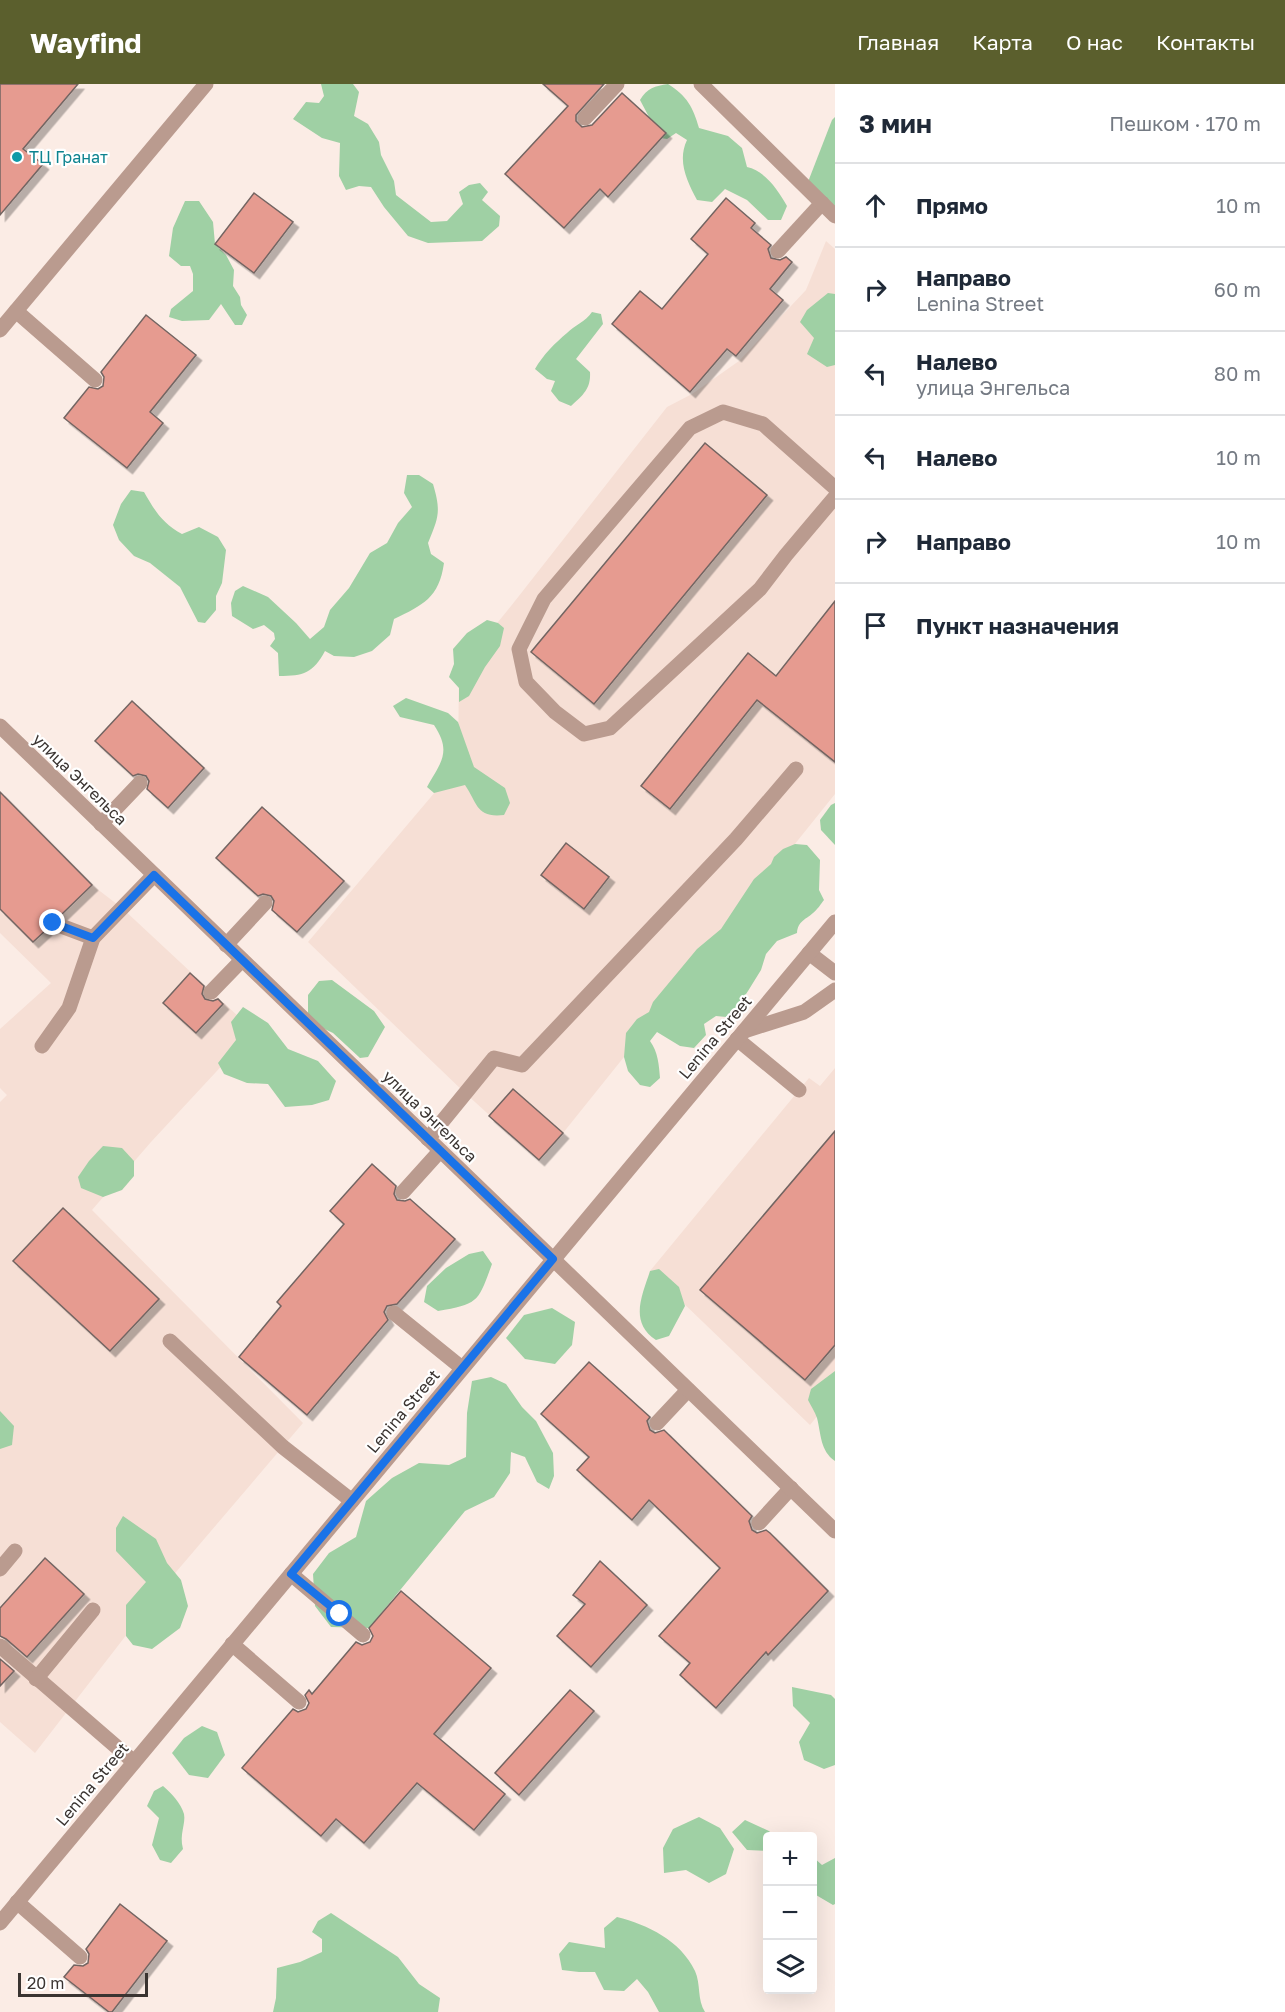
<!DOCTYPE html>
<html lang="ru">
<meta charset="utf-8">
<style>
:root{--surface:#fff;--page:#f6f6f7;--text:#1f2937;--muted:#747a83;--line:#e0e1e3;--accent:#5b5f2d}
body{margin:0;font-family:"Golos Text",sans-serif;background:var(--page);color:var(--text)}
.controls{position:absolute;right:18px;bottom:18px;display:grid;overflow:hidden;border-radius:6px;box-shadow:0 6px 24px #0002}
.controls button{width:54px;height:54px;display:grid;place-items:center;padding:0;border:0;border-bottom:2px solid var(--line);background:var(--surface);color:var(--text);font:30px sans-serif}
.scale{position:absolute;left:18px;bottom:15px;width:130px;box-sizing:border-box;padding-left:6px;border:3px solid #3a3431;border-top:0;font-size:16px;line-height:21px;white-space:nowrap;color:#3a3431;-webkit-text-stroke:4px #fff;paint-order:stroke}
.stop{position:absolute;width:18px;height:18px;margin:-14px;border:4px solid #1a73e8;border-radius:50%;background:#fff}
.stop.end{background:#1a73e8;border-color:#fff;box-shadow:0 2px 6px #0008}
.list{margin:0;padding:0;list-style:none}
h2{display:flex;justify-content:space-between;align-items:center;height:78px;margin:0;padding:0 24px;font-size:26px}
h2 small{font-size:20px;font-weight:400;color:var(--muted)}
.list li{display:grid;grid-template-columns:39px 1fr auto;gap:18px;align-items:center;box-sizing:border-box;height:84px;padding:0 24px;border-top:2px solid var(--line)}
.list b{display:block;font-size:22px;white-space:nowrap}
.list p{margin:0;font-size:20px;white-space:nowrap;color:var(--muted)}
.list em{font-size:20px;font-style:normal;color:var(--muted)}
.icon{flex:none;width:33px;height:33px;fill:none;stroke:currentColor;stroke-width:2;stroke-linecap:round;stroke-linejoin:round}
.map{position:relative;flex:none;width:835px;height:1928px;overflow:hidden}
header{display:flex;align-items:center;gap:36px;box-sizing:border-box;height:84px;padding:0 30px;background:var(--accent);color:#fff}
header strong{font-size:28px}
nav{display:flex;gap:33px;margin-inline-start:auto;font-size:21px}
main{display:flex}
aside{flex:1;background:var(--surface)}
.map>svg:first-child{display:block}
</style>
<header>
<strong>Wayfind</strong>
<nav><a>Главная</a><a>Карта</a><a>О нас</a><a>Контакты</a></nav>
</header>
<main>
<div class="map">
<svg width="835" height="1928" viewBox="0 0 835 1928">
<defs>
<filter id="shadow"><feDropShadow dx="5.5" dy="5.5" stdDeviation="0" flood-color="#0004"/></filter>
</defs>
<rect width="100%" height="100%" fill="#fbece5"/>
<g fill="#f6dfd5">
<path d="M 826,157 L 835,165 L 835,710 L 563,1049 L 539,1076 L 465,1009 L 308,858 L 458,681 L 459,586 L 515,517 L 667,323 L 692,310 L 739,277 L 806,206 Z"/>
<path d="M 0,708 L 92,801 L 122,824 L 254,947 L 151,1058 L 92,1126 L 303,1339 L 165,1501 L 35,1669 L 0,1638 L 0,1018 L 7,1011 L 0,1004 L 0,945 L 51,899 L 0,849 Z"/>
<path d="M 835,984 L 835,1310 L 810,1341 L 650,1187 L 809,994 L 820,1002 Z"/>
</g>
<g fill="#9fd0a4">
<path d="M 321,0 L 353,0 L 359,8 L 354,32 L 368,40 L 379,58 L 381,71 L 394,97 L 396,111 L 431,138 L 447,137 L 463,120 L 459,108 L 469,101 L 480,99 L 488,108 L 482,116 L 500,132 L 499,142 L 482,157 L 428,159 L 408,152 L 384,123 L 371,103 L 359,102 L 346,106 L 339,92 L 340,59 L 322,54 L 293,35 L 306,18 L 319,19 L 324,12 Z"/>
<path d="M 668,0 C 687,12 693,23 699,44 L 728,52 L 742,64 L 747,83 C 765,87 778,106 787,122 L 781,136 L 768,136 L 747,116 L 725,105 L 712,118 L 697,116 C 687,97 677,77 687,56 L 676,49 L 667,55 L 661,54 L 666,49 L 649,33 L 640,16 C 647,4 655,2 668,0 Z"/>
<path d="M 835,33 L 835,132 L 806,103 L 832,36 Z"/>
<path d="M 185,117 L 199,117 L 213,138 L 215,160 L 226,171 L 234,186 L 233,202 L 240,213 L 241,221 L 247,231 L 242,241 L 235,241 L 221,220 L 209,236 L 182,237 L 169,233 L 171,225 L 193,207 L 193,190 L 190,182 L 181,182 L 169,172 L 173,144 Z"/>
<path d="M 828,209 L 835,210 L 835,281 L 827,283 L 807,270 L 814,254 L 800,238 L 807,226 Z"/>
<path d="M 592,228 L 601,230 L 603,240 L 576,275 L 590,288 C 591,305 583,311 571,322 L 559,317 L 551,307 L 555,297 L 547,295 L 535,285 C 543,271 555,259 567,249 C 575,241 585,238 592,228 Z"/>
<path d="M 407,391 L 419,391 L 433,400 C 441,427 439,433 428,459 L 431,470 L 444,479 C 439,514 423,521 394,535 L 390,551 L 372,567 L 354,573 L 334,572 L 325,567 C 313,589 304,592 279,592 L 278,569 L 270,562 L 275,555 L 274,549 L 264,541 L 253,545 L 232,532 L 231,519 L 235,507 L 243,502 L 268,513 L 296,539 L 310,555 L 324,543 L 330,526 L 349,504 L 370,469 L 387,459 L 398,439 L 412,423 L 404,409 Z"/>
<path d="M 131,406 L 144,408 C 155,427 162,439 182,450 L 199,443 L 218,453 L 226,466 L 222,499 L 216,512 L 216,526 L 205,539 L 198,538 L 180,503 L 150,479 L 134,472 L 119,456 L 113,441 L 121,420 Z"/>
<path d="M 487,536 L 498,539 L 504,544 L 500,562 L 485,583 L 469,612 L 459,618 L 459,604 L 449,593 L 454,580 L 453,565 L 467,549 Z"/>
<path d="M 406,614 L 448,629 L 458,638 L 474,683 L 505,704 L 510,719 L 504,731 C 476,734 478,720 465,701 L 434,709 L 427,703 C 441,678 452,668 434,641 L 400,633 L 393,622 Z"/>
<path d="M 835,719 L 835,761 L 821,746 L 820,736 L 831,721 Z"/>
<path d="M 795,760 L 807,761 L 820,776 L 819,806 L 824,816 C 821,820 817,826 813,829 C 805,836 798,837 797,849 L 777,857 L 766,870 L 761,886 L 748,907 L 736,925 L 726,933 L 716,932 L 704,940 L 706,951 L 694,964 L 680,962 L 657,948 L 650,957 C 658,968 659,981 660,994 L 650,1003 L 640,1001 L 628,987 L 624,973 L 626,949 L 637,935 L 649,928 L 653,918 L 697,865 L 721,845 L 754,795 L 771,780 L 774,773 L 783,765 Z"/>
<path d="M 332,896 L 374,927 L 385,943 L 368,973 L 360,974 L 333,949 L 316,941 L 308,930 L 308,911 L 319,897 Z"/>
<path d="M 243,923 L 268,939 L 288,965 L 318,977 L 336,997 L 329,1016 L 312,1021 L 285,1023 L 268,1000 L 247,999 L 224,990 L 218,979 L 236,956 L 231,938 Z"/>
<path d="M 103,1062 L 122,1064 L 134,1077 L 134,1092 L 122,1106 L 103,1113 L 81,1104 L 78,1093 L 89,1077 Z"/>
<path d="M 483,1167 L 492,1180 C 478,1218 479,1220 438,1227 L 424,1218 L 427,1202 L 446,1184 L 469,1170 Z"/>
<path d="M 659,1185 L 679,1203 L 685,1222 L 669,1252 L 656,1256 C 629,1238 642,1212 650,1187 Z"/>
<path d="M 552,1224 L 575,1238 L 572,1261 L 555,1280 L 525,1275 L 506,1254 L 524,1231 Z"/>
<path d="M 835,1287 L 835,1377 C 820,1367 821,1349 817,1334 C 815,1328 811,1322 808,1316 L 811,1305 Z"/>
<path d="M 491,1293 L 506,1300 L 522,1323 L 536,1337 L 553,1369 L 554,1392 L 549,1405 L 537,1398 L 525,1373 L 511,1368 L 510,1389 L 494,1413 L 465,1427 L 369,1544 L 331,1543 L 315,1522 L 313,1490 L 329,1469 L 356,1453 L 366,1417 L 392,1394 L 419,1379 L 449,1381 L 466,1373 L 467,1329 L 472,1297 Z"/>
<path d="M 0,1327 L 14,1342 L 12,1361 L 0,1365 Z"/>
<path d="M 123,1432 L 156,1455 L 167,1479 L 181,1496 L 188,1522 L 180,1544 L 152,1565 L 133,1561 L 126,1552 L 126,1521 L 146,1498 L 116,1467 L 116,1444 Z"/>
<path d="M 792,1603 L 831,1611 L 835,1615 L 835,1681 L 824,1685 L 804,1676 L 799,1658 L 810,1639 L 793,1622 Z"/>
<path d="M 202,1642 L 217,1648 L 225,1671 L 208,1694 L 189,1691 L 172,1669 L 184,1654 Z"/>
<path d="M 163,1702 C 171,1709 181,1719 184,1730 C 186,1740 179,1750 183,1765 L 171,1779 L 160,1776 L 152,1761 L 159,1734 L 147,1722 L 154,1707 Z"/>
<path d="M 699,1733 L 720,1744 L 734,1765 L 726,1790 L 709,1799 L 686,1786 L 664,1789 L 663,1764 L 673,1745 Z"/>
<path d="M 745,1736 L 769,1747 L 774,1752 L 768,1752 L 767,1767 L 747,1766 L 732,1748 Z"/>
<path d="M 813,1773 L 822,1781 L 835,1774 L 835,1820 L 833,1821 L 816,1811 L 813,1797 Z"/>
<path d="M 331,1829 L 398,1873 L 419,1900 L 440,1914 L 438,1928 L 273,1928 L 276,1914 L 277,1884 L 300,1878 L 322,1868 L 322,1855 L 312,1848 L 318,1837 Z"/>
<path d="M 617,1833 C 648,1841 680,1856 695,1887 C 701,1900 697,1916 705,1928 L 659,1928 L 648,1908 L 637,1895 L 624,1907 L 604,1906 L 595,1888 L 579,1888 L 562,1886 L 559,1870 L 569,1858 L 605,1864 L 604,1844 Z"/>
</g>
<g fill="#e69b90" stroke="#736562" stroke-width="1.5" filter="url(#shadow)">
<path d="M 0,0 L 78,0 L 23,65 L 43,80 L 0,131 Z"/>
<path d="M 543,0 L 604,0 L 576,31 L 576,37 L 582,43 L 592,41 L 622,9 L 666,49 L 608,113 L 600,105 L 564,144 L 505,90 L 568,22 Z"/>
<path d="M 254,109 L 293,138 L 254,189 L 215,160 Z"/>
<path d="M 726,114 L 755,139 L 751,144 L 771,161 L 768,165 L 771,174 L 780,176 L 786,173 L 792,178 L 770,205 L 783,216 L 736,272 L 727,265 L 690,308 L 612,240 L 640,207 L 662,225 L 708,170 L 691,155 Z"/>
<path d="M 146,231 L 196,271 L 150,328 L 163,339 L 127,384 L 64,334 L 89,303 L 98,305 L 103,302 L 104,293 L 101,288 Z"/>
<path d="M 705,359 L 767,411 L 594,620 L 531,568 Z"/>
<path d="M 835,517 L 835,678 L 757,616 L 670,725 L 641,702 L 748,569 L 776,592 Z"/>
<path d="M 132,617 L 204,684 L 168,724 L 147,705 L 149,697 L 146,692 L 138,690 L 133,692 L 95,657 Z"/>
<path d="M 0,708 L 92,801 L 61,831 L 52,829 L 46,832 L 43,840 L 46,846 L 33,858 L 0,825 Z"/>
<path d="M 262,723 L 344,797 L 297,848 L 272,826 L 274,817 L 271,812 L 263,810 L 258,812 L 216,774 Z"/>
<path d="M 566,759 L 609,793 L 584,825 L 541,791 Z"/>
<path d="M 190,889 L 204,902 L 202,910 L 205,915 L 213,917 L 218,915 L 223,920 L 196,949 L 163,919 Z"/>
<path d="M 513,1005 L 563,1049 L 539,1076 L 489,1032 Z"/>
<path d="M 835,1047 L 835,1261 L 805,1296 L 700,1206 Z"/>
<path d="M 372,1080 L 396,1102 L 394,1110 L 397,1116 L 405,1117 L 410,1115 L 455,1155 L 397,1220 L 387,1222 L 384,1228 L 388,1236 L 307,1331 L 239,1273 L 281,1222 L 277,1218 L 344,1140 L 330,1127 Z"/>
<path d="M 63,1124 L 159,1215 L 110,1267 L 13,1177 Z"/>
<path d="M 589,1278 L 650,1333 L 647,1337 L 650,1346 L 655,1349 L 664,1346 L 752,1432 L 749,1437 L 752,1446 L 757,1449 L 766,1446 L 770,1449 L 828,1507 L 768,1571 L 766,1568 L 716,1624 L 680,1591 L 690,1579 L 659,1552 L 720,1484 L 649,1416 L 632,1436 L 577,1386 L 589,1373 L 541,1330 Z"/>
<path d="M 45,1474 L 84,1510 L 27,1573 L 6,1555 L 0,1552 L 0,1524 Z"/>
<path d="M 600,1477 L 647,1521 L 591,1583 L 557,1552 L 585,1520 L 573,1511 Z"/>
<path d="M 401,1507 L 491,1584 L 434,1650 L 505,1710 L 474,1746 L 417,1699 L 364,1759 L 336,1735 L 321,1752 L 242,1684 L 293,1625 L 298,1628 L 306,1625 L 309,1619 L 305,1611 L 309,1606 L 312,1610 L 356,1558 L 362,1561 L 370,1558 L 373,1552 L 369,1544 Z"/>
<path d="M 0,1575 L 14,1587 L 0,1602 Z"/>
<path d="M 570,1606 L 594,1627 L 519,1711 L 495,1689 Z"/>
<path d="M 120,1820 L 167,1857 L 112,1928 L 109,1928 L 64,1893 L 74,1881 L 83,1882 L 88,1879 L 89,1870 L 86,1865 Z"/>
</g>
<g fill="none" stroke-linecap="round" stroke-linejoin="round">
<g stroke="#ba9b8f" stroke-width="15">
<path d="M 585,34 L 617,0"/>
<path d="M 778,167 L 822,119"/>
<path d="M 16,227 L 95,296"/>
<path d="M 835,404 L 763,340 L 723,328 L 690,344 L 544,515 L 519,565 L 526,598 L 555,628 L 584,650 L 610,644 L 760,505 L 786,471 L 835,413"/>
<path d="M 101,740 L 140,699"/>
<path d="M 53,839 L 93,854"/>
<path d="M 226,861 L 265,819"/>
<path d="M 809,869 L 835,889"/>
<path d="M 211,908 L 242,876"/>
<path d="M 744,947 L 804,928 L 835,906"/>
<path d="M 737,955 L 799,1006"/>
<path d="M 42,962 L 69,924 L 93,854 L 154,791"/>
<path d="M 428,1055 L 494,974 L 522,981 L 736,755 L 796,685"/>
<path d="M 403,1108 L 440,1067"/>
<path d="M 394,1229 L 462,1284"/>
<path d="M 170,1257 L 283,1363 L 352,1417"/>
<path d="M 657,1339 L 688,1306"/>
<path d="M 759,1439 L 791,1404"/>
<path d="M 0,1485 L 15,1467"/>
<path d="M 291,1490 L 363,1551"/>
<path d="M 232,1560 L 299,1618"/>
<path d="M 0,1562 L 134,1678"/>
<path d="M 36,1595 L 93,1526"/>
<path d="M 17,1818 L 80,1873"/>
</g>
<g stroke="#ba9b8f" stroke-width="15">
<path d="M 701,0 L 835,132"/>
<path d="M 0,246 L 206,0"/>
<path d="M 0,1839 L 835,838"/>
</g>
<path stroke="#ba9b8f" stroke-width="15" d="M 0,642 L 835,1447"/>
</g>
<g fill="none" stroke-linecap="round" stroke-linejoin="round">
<path stroke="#1a73e8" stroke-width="8" d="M 53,839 L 93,854 L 154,791 L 553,1175 L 291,1490 L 340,1530"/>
</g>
<circle fill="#0f9aa8" stroke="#fff" stroke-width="2" cx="17" cy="73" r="6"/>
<g text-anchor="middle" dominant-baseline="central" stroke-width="4.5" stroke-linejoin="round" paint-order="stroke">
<g font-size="16" fill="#0d838f" stroke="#fff" text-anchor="start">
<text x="29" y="73">ТЦ Гранат</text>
</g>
<g font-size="16" fill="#3a3431" stroke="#fff">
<text transform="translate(80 695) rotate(44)">улица Энгельса</text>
<text transform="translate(715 953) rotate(-50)">Lenina Street</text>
<text transform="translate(430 1032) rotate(44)">улица Энгельса</text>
<text transform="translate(403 1327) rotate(-50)">Lenina Street</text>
<text transform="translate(92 1700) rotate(-50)">Lenina Street</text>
</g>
</g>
</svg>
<div class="controls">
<button>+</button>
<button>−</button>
<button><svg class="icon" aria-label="layers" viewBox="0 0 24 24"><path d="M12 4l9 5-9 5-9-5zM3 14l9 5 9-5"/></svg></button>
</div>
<div class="scale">20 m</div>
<div class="stop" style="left:340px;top:1530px"></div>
<div class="stop end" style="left:53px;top:839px"></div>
</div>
<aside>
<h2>3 мин<small>Пешком · 170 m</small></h2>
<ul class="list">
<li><svg class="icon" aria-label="ahead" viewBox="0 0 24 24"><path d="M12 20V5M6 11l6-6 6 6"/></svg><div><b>Прямо</b></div><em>10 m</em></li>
<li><svg class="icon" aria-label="right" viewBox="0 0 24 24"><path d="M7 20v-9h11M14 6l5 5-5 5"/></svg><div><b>Направо</b><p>Lenina Street</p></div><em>60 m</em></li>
<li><svg class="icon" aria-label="left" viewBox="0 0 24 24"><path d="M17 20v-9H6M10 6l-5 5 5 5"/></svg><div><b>Налево</b><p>улица Энгельса</p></div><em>80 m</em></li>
<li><svg class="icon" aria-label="left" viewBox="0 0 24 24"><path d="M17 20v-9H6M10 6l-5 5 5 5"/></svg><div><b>Налево</b></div><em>10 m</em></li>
<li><svg class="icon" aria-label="right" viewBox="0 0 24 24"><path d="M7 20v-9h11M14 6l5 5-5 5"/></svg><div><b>Направо</b></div><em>10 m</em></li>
<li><svg class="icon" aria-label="arrive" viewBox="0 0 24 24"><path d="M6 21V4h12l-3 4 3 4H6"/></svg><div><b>Пункт назначения</b></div></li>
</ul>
</aside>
</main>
